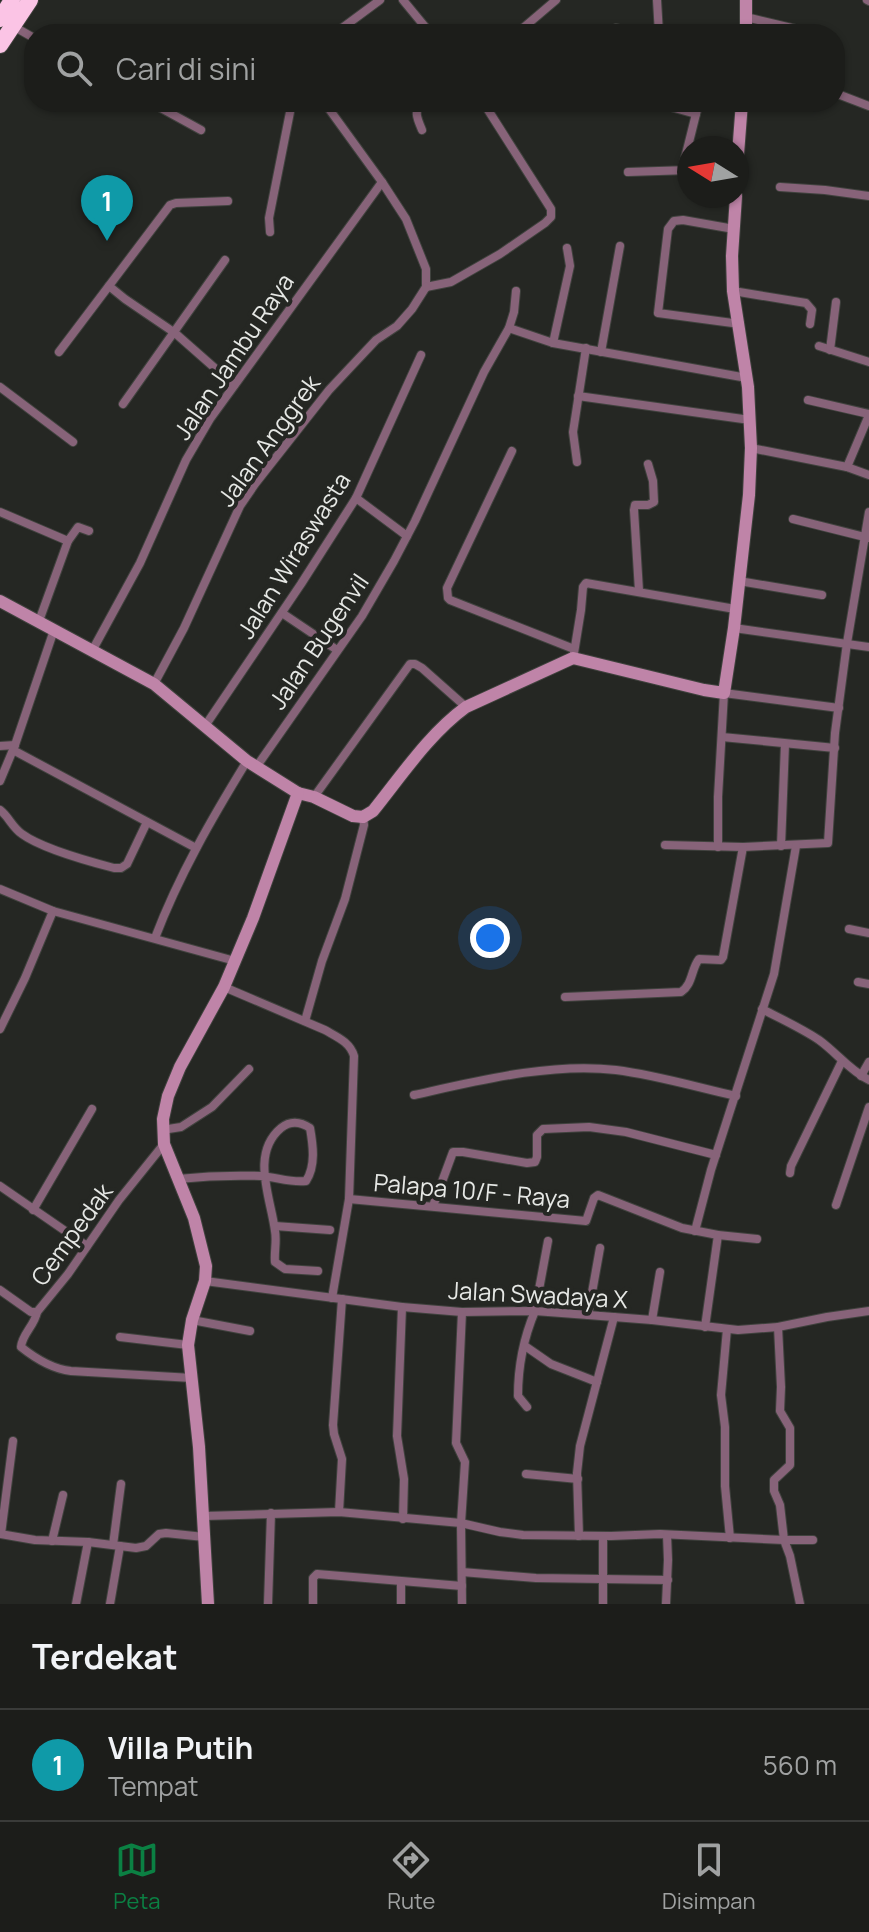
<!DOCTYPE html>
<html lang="id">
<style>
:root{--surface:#1c1d1a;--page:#252623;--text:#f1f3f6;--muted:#a0a2a2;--line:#3a3b39;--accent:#0b8043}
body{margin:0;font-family:Manrope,sans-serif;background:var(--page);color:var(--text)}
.compass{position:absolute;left:677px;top:136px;width:72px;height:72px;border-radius:50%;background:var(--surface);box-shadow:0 2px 6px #0004;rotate:281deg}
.you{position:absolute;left:490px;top:938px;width:28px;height:28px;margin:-20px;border:6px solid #fff;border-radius:50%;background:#1a73e8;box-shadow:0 0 0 12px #1a73e833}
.badge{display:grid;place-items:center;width:52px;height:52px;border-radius:50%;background:var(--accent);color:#fff;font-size:26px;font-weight:700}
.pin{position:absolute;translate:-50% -66px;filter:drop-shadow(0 2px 4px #0008)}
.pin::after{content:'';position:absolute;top:42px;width:28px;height:24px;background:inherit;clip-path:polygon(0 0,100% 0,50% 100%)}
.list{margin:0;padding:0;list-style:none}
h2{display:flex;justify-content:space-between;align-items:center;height:104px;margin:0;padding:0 32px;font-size:34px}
h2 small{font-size:26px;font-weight:400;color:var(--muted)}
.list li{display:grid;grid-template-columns:52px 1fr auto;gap:24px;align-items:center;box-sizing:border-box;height:112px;padding:0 32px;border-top:2px solid var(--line)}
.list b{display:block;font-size:30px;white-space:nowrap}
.list p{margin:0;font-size:26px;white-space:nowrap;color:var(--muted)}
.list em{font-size:26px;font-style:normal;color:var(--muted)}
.icon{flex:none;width:44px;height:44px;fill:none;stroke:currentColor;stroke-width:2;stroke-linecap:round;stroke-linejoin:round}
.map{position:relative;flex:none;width:869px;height:1604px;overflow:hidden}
.search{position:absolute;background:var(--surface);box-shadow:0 2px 6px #0004;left:24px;right:24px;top:24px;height:88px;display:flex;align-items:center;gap:20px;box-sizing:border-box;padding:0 28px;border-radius:32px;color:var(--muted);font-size:30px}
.sheet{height:216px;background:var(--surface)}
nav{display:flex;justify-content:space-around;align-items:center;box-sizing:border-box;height:112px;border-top:2px solid var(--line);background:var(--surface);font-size:22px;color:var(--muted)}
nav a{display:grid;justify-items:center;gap:4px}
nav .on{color:var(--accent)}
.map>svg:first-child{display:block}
</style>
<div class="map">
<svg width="869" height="1604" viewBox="0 0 869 1604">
<rect width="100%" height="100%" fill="#252723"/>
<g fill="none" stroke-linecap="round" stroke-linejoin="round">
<defs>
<g id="street">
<path d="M 403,0 L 431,34"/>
<path d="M 657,0 L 659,34"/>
<path d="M 867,0 L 869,1"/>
<path d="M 746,17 L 817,34"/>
<path d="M 13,26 L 34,38"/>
<path d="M 616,28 L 639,34"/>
<path d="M 334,34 L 380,0"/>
<path d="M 516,34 L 556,0"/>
<path d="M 835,93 L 869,106"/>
<path d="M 150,102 L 201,130"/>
<path d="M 324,102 L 382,182 L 406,219 L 426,269 L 426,287"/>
<path d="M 421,102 C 413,111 418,120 422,130"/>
<path d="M 653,102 L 696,114"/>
<path d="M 682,170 L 699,102"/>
<path d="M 628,172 L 689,170"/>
<path d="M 780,187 L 825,190 L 869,196"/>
<path d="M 734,229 L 683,220 L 674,221 L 668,229 L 658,313 L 740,324"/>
<path d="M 270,232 L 269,218 L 292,102"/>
<path d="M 109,286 L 125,299 L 175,333 L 234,385"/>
<path d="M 426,287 L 451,282 L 500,254 L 545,223 L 551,217 L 551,209 L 483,102"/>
<path d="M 733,291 L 806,303 L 812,310 L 810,324"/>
<path d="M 509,328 L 553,343 L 747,378"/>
<path d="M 553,343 L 570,266 L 567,248"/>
<path d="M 819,346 L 869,362"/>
<path d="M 830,350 L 836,302"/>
<path d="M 59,352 L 170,205 L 176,203 L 228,201"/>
<path d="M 601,352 L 620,246"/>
<path d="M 0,387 L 73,442"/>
<path d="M 578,396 L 750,420"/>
<path d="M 808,400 L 869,414"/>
<path d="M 123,404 L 225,260"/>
<path d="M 751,448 L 847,467 L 869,475"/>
<path d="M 512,451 L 447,588 L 448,598 L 450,600 L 574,649"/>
<path d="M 577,462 L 573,432 L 586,348"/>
<path d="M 847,467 L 869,415"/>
<path d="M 356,498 L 407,536"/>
<path d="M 0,512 L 68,541"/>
<path d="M 793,519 L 869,538"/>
<path d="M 739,581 L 822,595"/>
<path d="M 639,591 L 634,510 L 635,505 L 648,505 L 654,502 L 653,481 L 648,464"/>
<path d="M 282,613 L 337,650"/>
<path d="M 39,621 L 68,541 L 78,527 L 89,531"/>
<path d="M 734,628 L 869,647"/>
<path d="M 92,651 L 140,563 L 186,460 L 210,419 L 382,182"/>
<path d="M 574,653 L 581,610 L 583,587 L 586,583 L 735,609"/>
<path d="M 154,684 L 184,628 L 240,506 L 255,484 L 329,390 L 376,340 L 397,326 L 412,309 L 426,287"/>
<path d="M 205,726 L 301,584 L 356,498 L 421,355"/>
<path d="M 722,737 L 835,748"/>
<path d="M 0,746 L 15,745"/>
<path d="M 13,750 L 196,848"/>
<path d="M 257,766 L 362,616 L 394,561 L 415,521 L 484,372 L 509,328 L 514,312 L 516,291"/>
<path d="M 0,781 L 15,745 L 54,630"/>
<path d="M 314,797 L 410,664 L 415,664 L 422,668 L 466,707"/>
<path d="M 0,810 C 9,817 12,827 22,834 C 41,848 91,862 114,868 L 121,868 L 127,864 L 147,822"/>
<path d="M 665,845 L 743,847 L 828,843 L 835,733 L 847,643 L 869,512"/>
<path d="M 781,846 L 785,744"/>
<path d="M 718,847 L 718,797 L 724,693 L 839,708"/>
<path d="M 0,889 L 53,911 L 235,961"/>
<path d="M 849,929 L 869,933"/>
<path d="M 155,938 C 179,875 212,818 247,761"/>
<path d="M 858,982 L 869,984"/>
<path d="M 224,987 L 325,1030 C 337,1037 350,1042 354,1056 L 349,1199 L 332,1298"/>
<path d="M 565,997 L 681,992 C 693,984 691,969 699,959 L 721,960 L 723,957 L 743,847"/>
<path d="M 762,1009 C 781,1019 801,1028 819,1040 C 837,1053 849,1070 869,1080"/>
<path d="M 305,1021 L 322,961 L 345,899 L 364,825 L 363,817"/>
<path d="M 0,1029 L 25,978 L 53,911"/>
<path d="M 861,1076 L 869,1062"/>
<path d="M 414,1095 C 477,1081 552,1062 616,1070 C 656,1075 696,1087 736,1096"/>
<path d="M 162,1130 L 181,1127 L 212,1107 L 249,1069"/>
<path d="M 790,1173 L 791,1166 L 842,1061"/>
<path d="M 178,1179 C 206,1176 233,1175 261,1176 C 276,1177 291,1183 306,1181 C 316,1166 313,1145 310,1128 C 301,1122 291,1120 281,1128 C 250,1154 271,1198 275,1231 C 277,1241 274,1252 275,1262 L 285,1269 L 318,1271"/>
<path d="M 0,1186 L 87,1246"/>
<path d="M 349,1199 L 586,1221 L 594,1198 L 598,1195 L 682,1228 L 718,1235 L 757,1239"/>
<path d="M 836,1205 L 869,1107"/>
<path d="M 433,1206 L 453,1152 L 463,1152 L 527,1163 L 535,1162 L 537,1157 L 537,1135 L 543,1129 L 589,1127 L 626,1132 L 716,1155"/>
<path d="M 33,1210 L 92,1109"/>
<path d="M 275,1226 L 330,1230"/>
<path d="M 695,1231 L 711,1170 L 774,974 L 796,846"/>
<path d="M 205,1281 L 402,1307 L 462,1312 L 535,1311 L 588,1315 L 652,1320 L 738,1330 L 778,1327 L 827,1317 L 869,1311"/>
<path d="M 0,1290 L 31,1312 L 37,1312 L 68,1274 L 119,1200 L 164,1144"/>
<path d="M 402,1307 L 397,1436 L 404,1479 L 403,1519"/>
<path d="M 37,1312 C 35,1325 22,1334 21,1347 C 36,1359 52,1369 71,1371 L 192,1378"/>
<path d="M 462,1312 L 456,1443 L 465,1462 L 461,1523 L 462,1604"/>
<path d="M 588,1315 L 600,1248"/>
<path d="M 192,1320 L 250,1331"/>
<path d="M 652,1320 L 660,1272"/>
<path d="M 705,1327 L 718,1235"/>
<path d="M 778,1327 L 781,1387 L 780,1411 L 790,1428 L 790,1465 L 774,1480 L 774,1491 L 780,1505 L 784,1540 L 790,1556 L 800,1604"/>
<path d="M 727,1329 L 721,1395 L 725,1427 L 725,1486 L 730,1538"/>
<path d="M 120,1337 L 188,1345"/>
<path d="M 525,1346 L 551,1364 L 597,1382"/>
<path d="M 527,1407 L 518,1396 C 518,1368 524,1337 535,1311 L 548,1241"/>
<path d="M 526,1474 L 578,1479"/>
<path d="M 339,1512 L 342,1459 L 334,1434 L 333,1425 L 342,1299"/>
<path d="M 204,1516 L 339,1512 L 461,1523 L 500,1532 L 523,1535 L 611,1536 L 660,1534 L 784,1540 L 813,1540"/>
<path d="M 0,1534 L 35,1540 L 88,1542 L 136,1548 L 146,1546 L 159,1534 L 166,1533 L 204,1537"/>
<path d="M 1,1534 L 13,1441"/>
<path d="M 579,1536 L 577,1473 L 580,1446 L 614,1317"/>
<path d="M 52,1541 L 63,1495"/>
<path d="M 113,1545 L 121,1484"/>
<path d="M 462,1572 L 536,1578 L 668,1580"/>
<path d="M 76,1604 L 88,1542"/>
<path d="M 110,1604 L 120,1546"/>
<path d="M 268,1604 L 271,1513"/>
<path d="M 313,1604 L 313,1578 L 317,1574 L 462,1586"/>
<path d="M 401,1604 L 401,1582"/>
<path d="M 603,1604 L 603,1536"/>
<path d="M 666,1604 L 668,1560 L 667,1535"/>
</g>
<g id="secondary">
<path d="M 746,0 L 746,34"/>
<path d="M 737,167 L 742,102"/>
<path d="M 0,601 L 154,684 L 247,761 L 298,793 L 314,797 L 353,816 L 363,817 L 373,811 C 402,775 429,734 466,707 L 573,658 L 704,690 L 724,693 L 734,628 L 749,495 L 751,448 L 748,387 L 733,291 L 732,256 L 736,196"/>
<path d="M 208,1604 L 199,1447 L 188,1345 L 192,1320 L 205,1281 L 206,1266 L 194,1218 L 164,1144 L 163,1119 L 168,1096 L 180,1067 L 224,987 L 253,918 L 298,793"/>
</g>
<g id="highway">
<path d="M 0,19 L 12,0"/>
<path d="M 0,45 L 30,0"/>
</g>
</defs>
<use href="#street" stroke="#40423e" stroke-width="10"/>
<use href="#secondary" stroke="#40423e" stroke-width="14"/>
<use href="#highway" stroke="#40423e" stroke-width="18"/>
<use href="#street" stroke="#876379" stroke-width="8"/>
<use href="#secondary" stroke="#bf84a8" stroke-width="12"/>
<use href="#highway" stroke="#fbc4e5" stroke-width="16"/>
</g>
<g text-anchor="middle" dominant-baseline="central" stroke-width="8" stroke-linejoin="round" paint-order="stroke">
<g font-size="24" fill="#e6e8e5" stroke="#252723">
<text transform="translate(233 356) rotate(-56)">Jalan Jambu Raya</text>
<text transform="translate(268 440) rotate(-54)">Jalan Anggrek</text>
<text transform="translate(293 555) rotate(-58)">Jalan Wiraswasta</text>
<text transform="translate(318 641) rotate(-56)">Jalan Bugenvil</text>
<text transform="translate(472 1190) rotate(5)">Palapa 10/F - Raya</text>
<text transform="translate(71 1234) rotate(-54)">Cempedak</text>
<text transform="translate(538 1294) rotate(3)">Jalan Swadaya X</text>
</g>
</g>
</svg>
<svg class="compass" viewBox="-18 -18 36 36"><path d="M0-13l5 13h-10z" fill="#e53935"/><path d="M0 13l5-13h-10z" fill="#a0a2a2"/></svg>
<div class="you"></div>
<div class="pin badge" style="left:107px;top:241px;background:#0f9aa8">1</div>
<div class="search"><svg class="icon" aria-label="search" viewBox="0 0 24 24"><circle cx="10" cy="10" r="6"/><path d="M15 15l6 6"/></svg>Cari di sini</div>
</div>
<section class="sheet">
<h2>Terdekat<small></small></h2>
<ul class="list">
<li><span class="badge" style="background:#0f9aa8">1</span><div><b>Villa Putih</b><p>Tempat</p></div><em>560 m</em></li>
</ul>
</section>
<nav>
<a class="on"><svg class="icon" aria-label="map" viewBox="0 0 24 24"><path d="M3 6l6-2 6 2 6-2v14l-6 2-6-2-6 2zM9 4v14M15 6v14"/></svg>Peta</a>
<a><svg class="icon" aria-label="directions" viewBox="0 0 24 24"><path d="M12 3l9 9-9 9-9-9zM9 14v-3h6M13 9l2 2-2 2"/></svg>Rute</a>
<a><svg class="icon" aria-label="saved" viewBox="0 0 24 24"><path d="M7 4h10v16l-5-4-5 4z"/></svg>Disimpan</a>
</nav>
